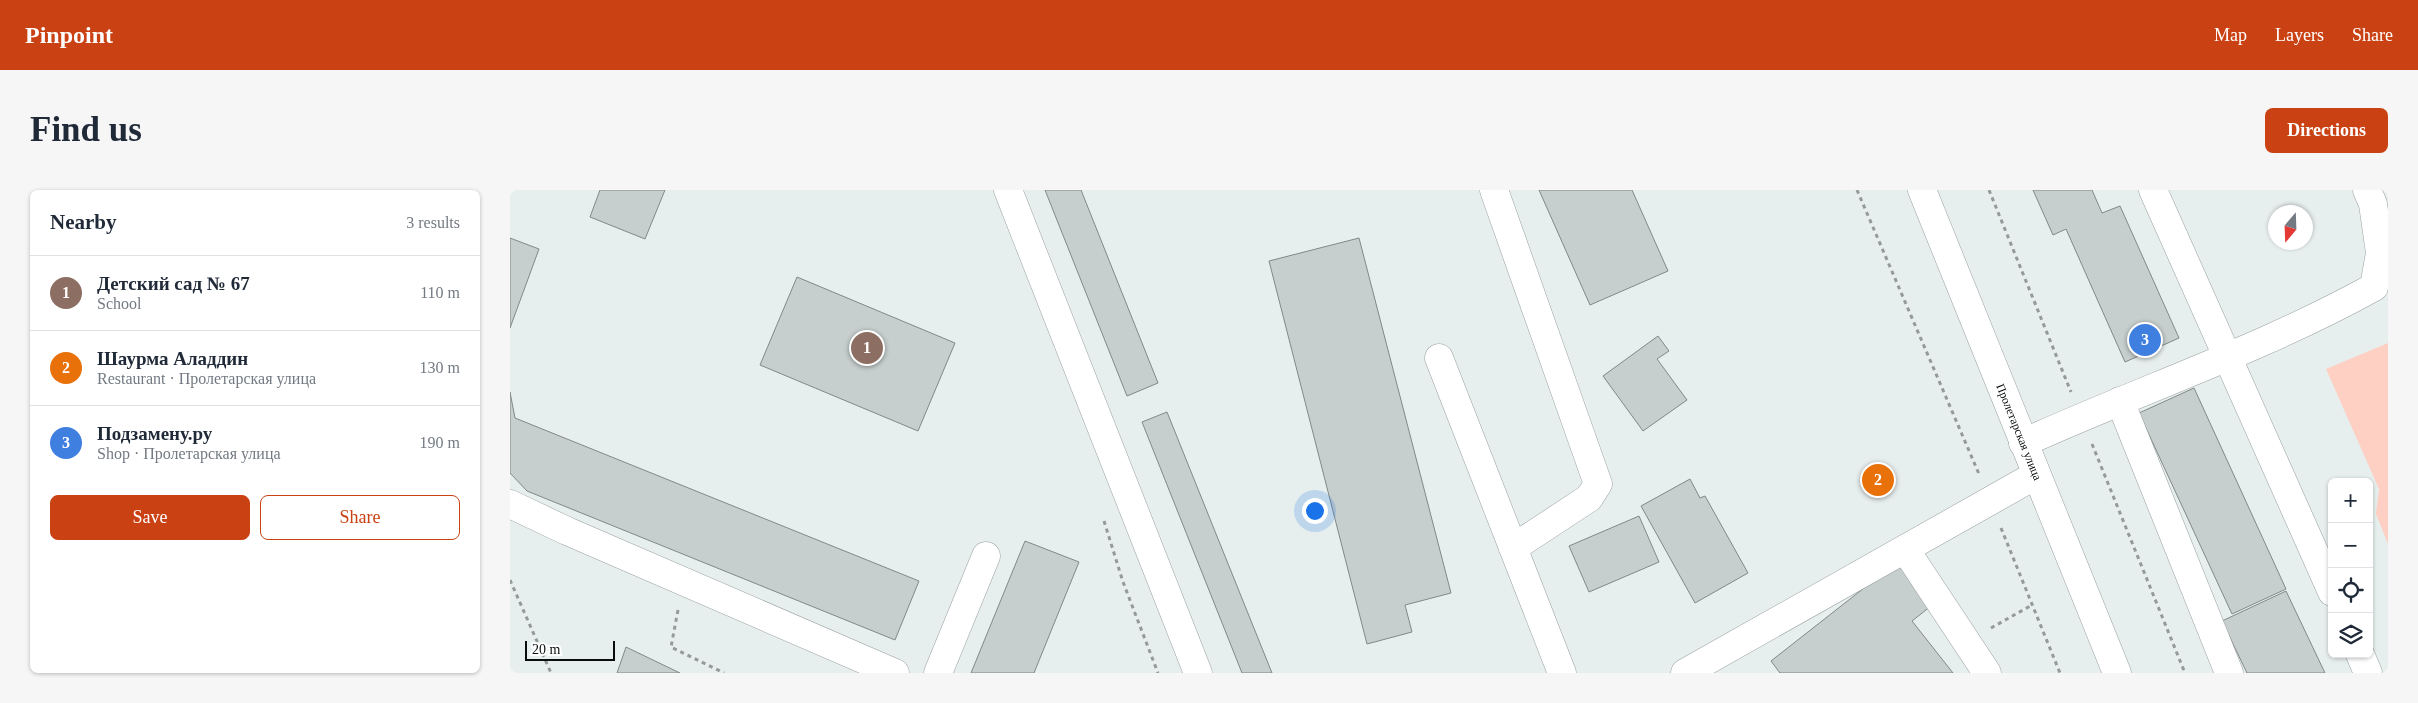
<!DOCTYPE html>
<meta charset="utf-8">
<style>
:root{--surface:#fff;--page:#f6f6f7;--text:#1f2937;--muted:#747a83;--line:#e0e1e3;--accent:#ca4213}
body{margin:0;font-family:Georgia,serif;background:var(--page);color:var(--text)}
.controls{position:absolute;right:15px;bottom:15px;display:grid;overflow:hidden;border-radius:8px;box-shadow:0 1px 4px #0004}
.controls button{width:45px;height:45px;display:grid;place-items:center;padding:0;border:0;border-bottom:1px solid var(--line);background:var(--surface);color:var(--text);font:25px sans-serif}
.compass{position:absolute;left:1758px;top:15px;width:45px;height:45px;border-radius:50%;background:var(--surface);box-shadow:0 1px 4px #0004;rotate:199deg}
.scale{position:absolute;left:15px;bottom:12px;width:90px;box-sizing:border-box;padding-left:5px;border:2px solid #090c0c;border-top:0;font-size:14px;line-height:18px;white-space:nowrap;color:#090c0c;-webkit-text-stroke:4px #fff;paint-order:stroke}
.you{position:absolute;left:804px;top:320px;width:18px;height:18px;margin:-12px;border:4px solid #fff;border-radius:50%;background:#1a73e8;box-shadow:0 0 0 8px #1a73e833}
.badge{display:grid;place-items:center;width:32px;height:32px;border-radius:50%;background:var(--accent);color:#fff;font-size:16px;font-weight:700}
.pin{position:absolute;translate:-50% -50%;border:2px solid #fff;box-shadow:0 1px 5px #0006}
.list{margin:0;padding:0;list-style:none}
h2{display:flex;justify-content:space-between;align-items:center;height:65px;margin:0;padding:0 20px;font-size:21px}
h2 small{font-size:16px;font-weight:400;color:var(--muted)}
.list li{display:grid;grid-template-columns:32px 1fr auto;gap:15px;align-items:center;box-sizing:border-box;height:75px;padding:0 20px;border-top:1px solid var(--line)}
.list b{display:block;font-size:19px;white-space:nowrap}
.list p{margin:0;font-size:16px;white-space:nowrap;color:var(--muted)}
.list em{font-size:16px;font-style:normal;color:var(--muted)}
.actions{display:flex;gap:10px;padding:15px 20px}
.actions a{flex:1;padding:11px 0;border:1px solid var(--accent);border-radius:8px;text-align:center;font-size:18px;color:var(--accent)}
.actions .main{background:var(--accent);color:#fff}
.icon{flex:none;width:28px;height:28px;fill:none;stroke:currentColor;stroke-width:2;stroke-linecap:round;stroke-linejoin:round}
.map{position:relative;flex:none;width:1878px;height:483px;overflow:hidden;border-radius:8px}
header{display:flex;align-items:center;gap:30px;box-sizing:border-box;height:70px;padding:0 25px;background:var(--accent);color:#fff}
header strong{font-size:24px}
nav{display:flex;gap:28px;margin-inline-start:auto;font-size:18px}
.intro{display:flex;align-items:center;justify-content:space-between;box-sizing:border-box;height:120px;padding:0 30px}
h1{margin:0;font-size:35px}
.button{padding:12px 22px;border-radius:8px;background:var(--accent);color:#fff;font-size:18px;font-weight:700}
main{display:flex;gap:30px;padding:0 30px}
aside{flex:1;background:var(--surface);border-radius:8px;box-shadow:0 1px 4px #0004}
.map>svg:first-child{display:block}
</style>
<header>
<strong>Pinpoint</strong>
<nav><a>Map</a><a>Layers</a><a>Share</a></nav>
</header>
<div class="intro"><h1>Find us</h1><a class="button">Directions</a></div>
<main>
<aside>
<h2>Nearby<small>3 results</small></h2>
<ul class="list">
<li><span class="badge" style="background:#8d6e63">1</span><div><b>Детский сад № 67</b><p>School</p></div><em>110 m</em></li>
<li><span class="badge" style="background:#e8710a">2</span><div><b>Шаурма Аладдин</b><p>Restaurant · Пролетарская улица</p></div><em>130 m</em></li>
<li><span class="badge" style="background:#3f7fe0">3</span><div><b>Подзамену.ру</b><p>Shop · Пролетарская улица</p></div><em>190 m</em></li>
</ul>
<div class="actions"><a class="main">Save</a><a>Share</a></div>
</aside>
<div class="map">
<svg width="1878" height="483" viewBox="0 0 1878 483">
<rect width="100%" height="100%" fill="#e7efee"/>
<path fill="#fdd0c3" d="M 1878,153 L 1878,354 L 1866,324 L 1869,299 L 1816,179 Z"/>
<g fill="#c6cfce" stroke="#818888">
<path d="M 90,0 L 155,0 L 135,49 L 80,27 Z"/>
<path d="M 535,0 L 571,0 L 648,193 L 617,206 Z"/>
<path d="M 1029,0 L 1122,0 L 1158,81 L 1080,115 Z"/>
<path d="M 1523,0 L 1582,0 L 1592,23 L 1610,16 L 1669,148 L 1615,172 L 1556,39 L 1543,45 Z"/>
<path d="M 0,48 L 29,59 L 0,138 Z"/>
<path d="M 849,48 L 941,403 L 895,415 L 902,442 L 857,454 L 759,71 Z"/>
<path d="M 287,87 L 445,153 L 408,241 L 250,175 Z"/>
<path d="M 1148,146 L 1159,161 L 1147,169 L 1177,210 L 1133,241 L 1093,186 Z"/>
<path d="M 1684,198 L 1776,399 L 1722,424 L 1629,223 Z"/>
<path d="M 0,202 L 5,228 L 409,391 L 385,450 L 17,301 L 0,283 Z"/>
<path d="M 657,222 L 762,483 L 732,483 L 632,232 Z"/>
<path d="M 1180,289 L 1190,308 L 1195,306 L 1238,383 L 1185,413 L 1131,316 Z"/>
<path d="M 1129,326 L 1149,372 L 1079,402 L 1059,356 Z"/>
<path d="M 515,351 L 569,372 L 524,483 L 461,483 Z"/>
<path d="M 1391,369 L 1426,412 L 1402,431 L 1443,483 L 1270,483 L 1261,471 Z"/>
<path d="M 1776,401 L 1815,483 L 1737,483 L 1712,431 Z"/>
<path d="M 116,457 L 170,483 L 107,483 Z"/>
</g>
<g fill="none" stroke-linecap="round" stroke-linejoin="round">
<defs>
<g id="minor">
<path d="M 498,0 L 688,483"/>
<path d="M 984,0 L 1088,294 L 1079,308 L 1003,358"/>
<path d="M 1412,0 L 1607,483"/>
<path d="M 1643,0 L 1822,402"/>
<path d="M 929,168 L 1052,483"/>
<path d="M 1610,211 L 1719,483"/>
<path d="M 1513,253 C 1630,200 1752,159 1864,97 L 1870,63 L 1863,14 L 1857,0"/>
<path d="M 0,314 L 57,341 L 385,483"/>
<path d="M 1395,359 L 1477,483"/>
<path d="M 1850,464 L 1858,483"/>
<path d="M 428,483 L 476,366"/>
<path d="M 1175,483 L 1526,285"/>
</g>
</defs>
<use href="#minor" stroke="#99a1a0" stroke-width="29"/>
<g stroke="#949a9a" stroke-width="3" stroke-dasharray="4 4" stroke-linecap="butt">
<path d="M 1347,0 L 1469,284"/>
<path d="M 1479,0 L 1561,202"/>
<path d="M 1582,254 L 1675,483"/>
<path d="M 594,331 L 613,392 L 648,483"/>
<path d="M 1491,338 L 1550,483"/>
<path d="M 0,390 L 41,483"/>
<path d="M 168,420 L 161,457 L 214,483"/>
<path d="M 1481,438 L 1522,415"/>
</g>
<use href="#minor" stroke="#fff" stroke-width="28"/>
</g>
<g text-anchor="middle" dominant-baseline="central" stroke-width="4" stroke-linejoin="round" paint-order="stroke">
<g font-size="12" fill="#090c0c" stroke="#fff">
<text transform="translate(1509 242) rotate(68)">Пролетарская улица</text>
</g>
</g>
</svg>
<div class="controls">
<button>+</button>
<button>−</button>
<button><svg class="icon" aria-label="locate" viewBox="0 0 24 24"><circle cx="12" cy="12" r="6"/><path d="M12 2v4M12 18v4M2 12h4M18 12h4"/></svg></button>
<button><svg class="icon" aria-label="layers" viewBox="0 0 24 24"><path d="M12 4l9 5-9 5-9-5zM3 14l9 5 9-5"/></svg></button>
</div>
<svg class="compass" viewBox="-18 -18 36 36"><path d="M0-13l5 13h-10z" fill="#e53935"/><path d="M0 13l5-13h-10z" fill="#747a83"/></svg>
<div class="scale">20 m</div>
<div class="you"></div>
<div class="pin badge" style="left:357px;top:158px;background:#8d6e63">1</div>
<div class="pin badge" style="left:1368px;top:290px;background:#e8710a">2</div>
<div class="pin badge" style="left:1635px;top:150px;background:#3f7fe0">3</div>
</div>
</main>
